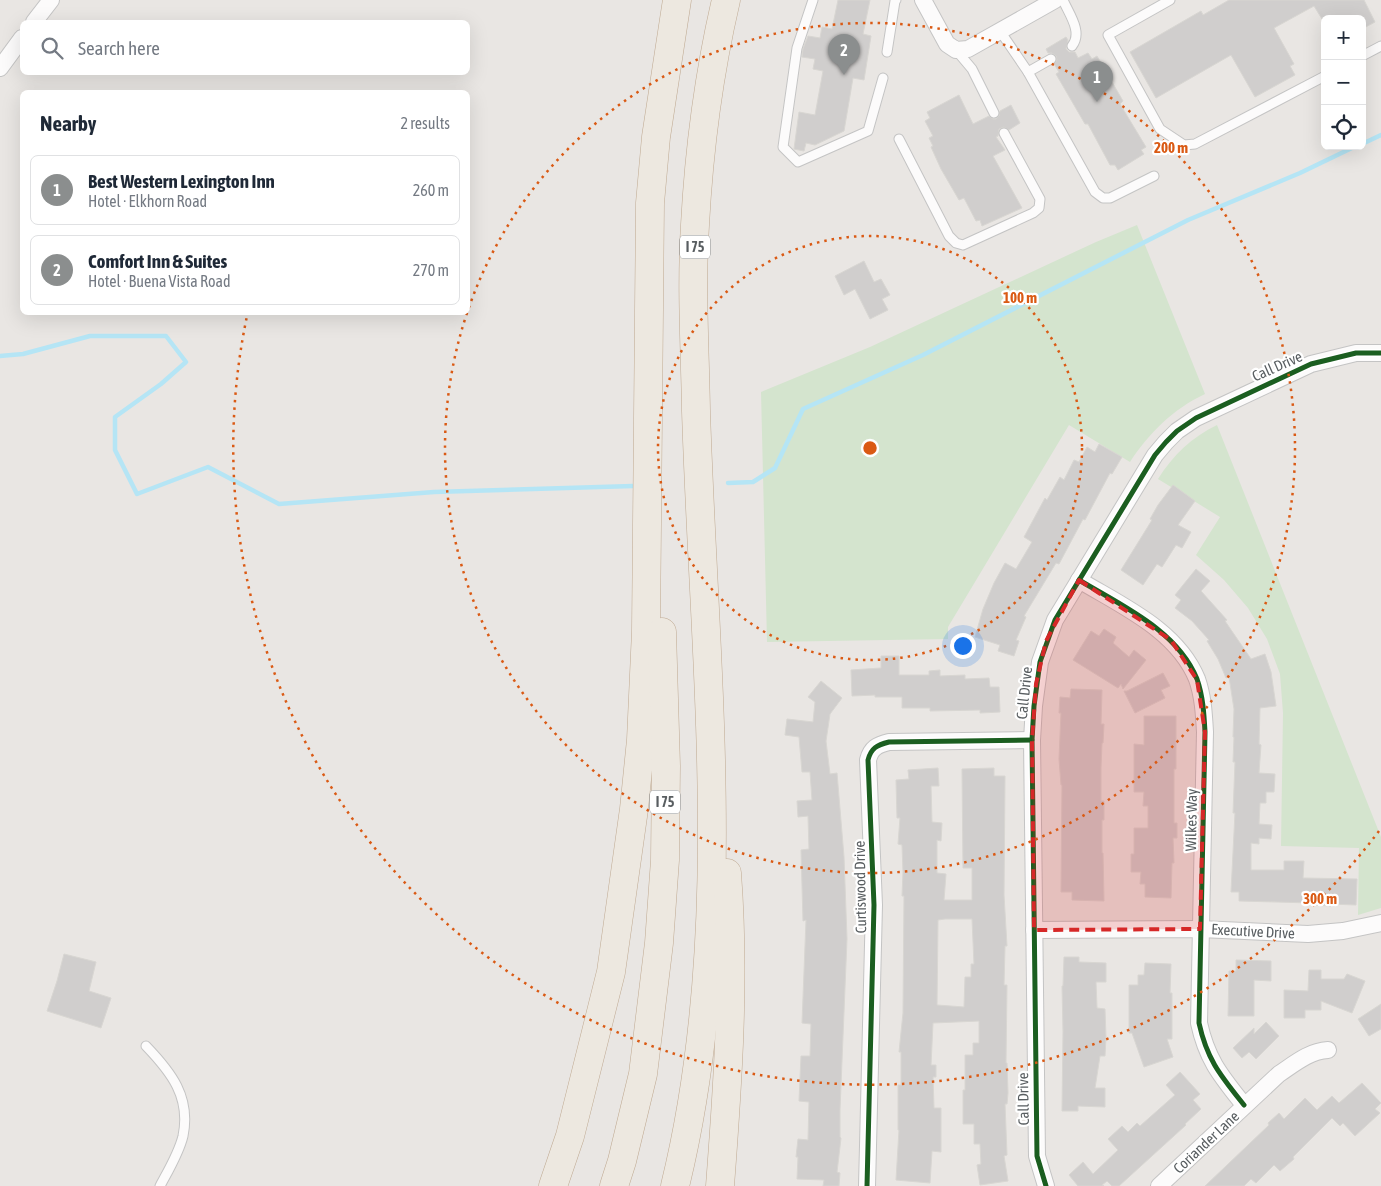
<!DOCTYPE html>
<meta charset="utf-8">
<style>
:root{--surface:#fff;--page:#f6f6f7;--text:#1f2937;--muted:#747a83;--line:#e0e1e3;--accent:#8b8e8e}
body{margin:0;font-family:"Asap Condensed",sans-serif;background:var(--page);color:var(--text)}
.controls{position:absolute;right:15px;top:15px;display:grid;overflow:hidden;border-radius:8px;box-shadow:0 5px 20px #0002}
.controls button{width:45px;height:45px;display:grid;place-items:center;padding:0;border:0;border-bottom:1px solid var(--line);background:var(--surface);color:var(--text);font:25px sans-serif}
.you{position:absolute;left:962px;top:645px;width:18px;height:18px;margin:-12px;border:4px solid #fff;border-radius:50%;background:#1a73e8;box-shadow:0 0 0 8px #1a73e833}
.badge{display:grid;place-items:center;width:32px;height:32px;border-radius:50%;background:var(--accent);color:#fff;font-size:16px;font-weight:700}
.pin{position:absolute;translate:-50% -41px;filter:drop-shadow(0 1px 2px #0008)}
.pin::after{content:'';position:absolute;top:26px;width:18px;height:15px;background:inherit;clip-path:polygon(0 0,100% 0,50% 100%)}
.list{margin:0;padding:0;list-style:none}
h2{display:flex;justify-content:space-between;align-items:center;height:65px;margin:0;padding:0 20px;font-size:21px}
h2 small{font-size:16px;font-weight:400;color:var(--muted)}
.list li{display:grid;grid-template-columns:32px 1fr auto;gap:15px;align-items:center;box-sizing:border-box;height:70px;margin:0 10px 10px;padding:0 10px;border:1px solid var(--line);border-radius:8px}
.list b{display:block;font-size:19px;white-space:nowrap}
.list p{margin:0;font-size:16px;white-space:nowrap;color:var(--muted)}
.list em{font-size:16px;font-style:normal;color:var(--muted)}
.icon{flex:none;width:28px;height:28px;fill:none;stroke:currentColor;stroke-width:2;stroke-linecap:round;stroke-linejoin:round}
.map{position:relative;flex:none;width:1381px;height:1186px;overflow:hidden}
.search{position:absolute;background:var(--surface);box-shadow:0 5px 20px #0002;left:20px;top:20px;width:450px;height:55px;display:flex;align-items:center;gap:12px;box-sizing:border-box;padding:0 18px;border-radius:8px;color:var(--muted);font-size:19px}
.panel{position:absolute;background:var(--surface);box-shadow:0 5px 20px #0002;left:20px;top:90px;width:450px;height:225px;border-radius:8px}
.map>svg:first-child{display:block}
</style>
<div class="map">
<svg width="1381" height="1186" viewBox="0 0 1381 1186">
<rect width="100%" height="100%" fill="#e9e6e3"/>
<g fill="#d4e4ce">
<path d="M 1137,225 L 1205,394 C 1173,409 1149,433 1130,462 L 1069,425 L 948,627 L 948,639 L 767,642 L 761,392 L 870,347 L 1096,242 Z"/>
<path d="M 1217,425 L 1381,837 L 1381,908 L 1358,915 L 1359,848 L 1281,846 L 1283,713 L 1280,674 L 1267,639 L 1248,608 L 1224,580 L 1196,555 L 1220,517 L 1158,479 C 1173,455 1192,437 1217,425 Z"/>
</g>
<g fill="none" stroke-linecap="round" stroke-linejoin="round">
<g stroke="#b5e5f5" stroke-width="4.5">
<path d="M 1362,144 L 1381,135"/>
<path d="M 0,356 L 23,354 L 90,336 L 166,336 L 186,362 L 161,384 L 115,417 L 115,450 L 137,494 L 208,467 L 279,504 L 434,492 L 633,486"/>
<path d="M 728,483 L 753,482 L 775,468 L 803,409 L 923,355 L 1188,220 L 1300,173 L 1356,146"/>
</g>
</g>
<g fill="#d0cecd" stroke="#d8d6d2" fill-rule="evenodd">
<path d="M 838,0 L 870,0 L 863,34 L 871,36 L 864,80 L 853,78 L 844,131 L 815,145 L 806,143 L 804,151 L 794,149 L 799,112 L 815,115 L 823,71 L 813,69 L 815,59 L 802,57 L 803,49 L 808,36 L 820,38 L 822,27 L 832,29 Z"/>
<path d="M 1229,0 L 1364,0 L 1375,22 L 1362,29 L 1362,19 L 1322,19 L 1314,6 L 1274,28 L 1294,64 L 1290,66 L 1295,75 L 1255,97 L 1231,55 L 1156,98 L 1130,52 L 1201,11 L 1203,15 Z"/>
<path d="M 1066,37 L 1068,40 L 1066,49 L 1069,52 L 1075,52 L 1078,58 L 1088,53 L 1092,59 L 1097,56 L 1123,101 L 1120,104 L 1146,147 L 1141,150 L 1144,154 L 1118,170 L 1115,165 L 1110,165 L 1088,124 L 1085,124 L 1056,74 L 1059,72 L 1054,64 L 1057,60 L 1056,56 L 1052,53 L 1048,53 L 1046,49 Z"/>
<path d="M 959,95 L 973,124 L 989,116 L 993,119 L 996,119 L 999,116 L 1000,111 L 1011,105 L 1020,123 L 1009,130 L 1004,127 L 999,129 L 998,136 L 996,137 L 1005,150 L 993,156 L 1022,208 L 982,226 L 980,220 L 976,221 L 964,198 L 959,200 L 941,169 L 931,147 L 933,146 L 929,138 L 933,136 L 925,121 L 930,118 L 927,112 Z"/>
<path d="M 864,261 L 874,282 L 881,279 L 890,295 L 882,299 L 888,310 L 870,319 L 855,289 L 844,295 L 835,276 Z"/>
<path d="M 1099,444 L 1122,457 L 1112,474 L 1110,473 L 1085,520 L 1083,519 L 1059,564 L 1056,563 L 1024,616 L 1026,617 L 1016,640 L 1019,641 L 1014,656 L 998,651 L 1000,645 L 975,637 L 983,609 L 994,583 L 1005,563 L 1016,569 L 1032,542 L 1024,537 L 1045,498 L 1047,500 L 1060,477 L 1064,480 L 1074,460 L 1079,462 L 1087,447 L 1095,452 Z"/>
<path d="M 1173,485 L 1195,501 L 1178,525 L 1191,532 L 1182,548 L 1176,545 L 1162,567 L 1157,564 L 1143,585 L 1121,570 L 1152,520 L 1150,519 L 1158,505 Z"/>
<path d="M 1196,569 L 1210,581 L 1201,591 L 1227,620 L 1225,621 L 1251,659 L 1265,654 L 1271,672 L 1276,706 L 1260,708 L 1259,744 L 1261,745 L 1259,773 L 1275,774 L 1274,792 L 1266,792 L 1266,803 L 1260,803 L 1259,824 L 1272,825 L 1271,839 L 1259,838 L 1259,844 L 1251,843 L 1251,870 L 1284,870 L 1284,861 L 1304,861 L 1303,878 L 1357,879 L 1356,905 L 1331,904 L 1331,906 L 1311,905 L 1311,903 L 1239,901 L 1239,892 L 1231,892 L 1235,813 L 1233,813 L 1235,762 L 1233,762 L 1234,737 L 1233,737 L 1234,709 L 1229,677 L 1226,678 L 1218,659 L 1207,641 L 1209,640 L 1192,621 L 1175,608 L 1181,600 L 1175,595 Z"/>
<path d="M 1104,629 L 1116,637 L 1113,643 L 1129,657 L 1134,650 L 1146,660 L 1123,689 L 1121,684 L 1118,688 L 1073,660 L 1091,631 L 1099,636 Z"/>
<path d="M 881,656 L 899,656 L 899,675 L 929,675 L 929,671 L 940,670 L 940,676 L 965,675 L 965,679 L 989,678 L 990,687 L 999,687 L 1000,712 L 980,713 L 980,710 L 930,711 L 930,708 L 902,708 L 902,697 L 875,697 L 875,695 L 852,696 L 851,670 L 881,668 Z"/>
<path d="M 1163,673 L 1170,686 L 1161,690 L 1165,698 L 1135,713 L 1124,691 L 1127,691 Z"/>
<path d="M 821,681 L 842,698 L 830,714 L 826,741 L 830,774 L 837,773 L 844,857 L 847,939 L 840,1110 L 840,1137 L 841,1138 L 837,1172 L 840,1173 L 839,1186 L 823,1186 L 824,1180 L 797,1179 L 798,1157 L 796,1157 L 798,1139 L 808,1140 L 809,1102 L 799,1101 L 801,1056 L 810,1056 L 811,1024 L 802,1023 L 806,920 L 803,921 L 801,850 L 809,849 L 808,816 L 798,817 L 797,801 L 812,800 L 810,772 L 802,772 L 799,737 L 785,735 L 787,719 L 813,722 L 815,702 L 808,697 Z"/>
<path d="M 1071,689 L 1102,690 L 1101,724 L 1104,724 L 1103,743 L 1102,743 L 1101,768 L 1101,801 L 1104,801 L 1104,820 L 1102,820 L 1102,853 L 1103,853 L 1104,901 L 1072,900 L 1072,892 L 1061,892 L 1062,785 L 1061,785 L 1059,759 L 1061,713 L 1059,713 L 1060,697 L 1070,698 Z"/>
<path d="M 1144,716 L 1176,716 L 1176,769 L 1174,769 L 1174,823 L 1177,823 L 1177,838 L 1173,838 L 1174,863 L 1172,863 L 1171,898 L 1145,897 L 1145,884 L 1140,884 L 1141,872 L 1131,872 L 1131,854 L 1134,854 L 1134,828 L 1148,828 L 1148,806 L 1143,806 L 1144,792 L 1134,792 L 1134,744 L 1144,745 Z"/>
<path d="M 938,768 L 939,786 L 931,786 L 932,822 L 942,823 L 941,841 L 937,840 L 937,873 L 946,874 L 944,900 L 972,900 L 972,868 L 963,868 L 962,769 L 994,768 L 994,776 L 1005,776 L 1004,895 L 1007,946 L 1005,946 L 1004,985 L 1007,985 L 1006,1063 L 1007,1063 L 1008,1093 L 1007,1104 L 1005,1104 L 1007,1155 L 1004,1156 L 1008,1181 L 980,1185 L 977,1165 L 981,1164 L 980,1144 L 974,1144 L 974,1124 L 963,1124 L 963,1090 L 965,1090 L 965,1055 L 973,1055 L 973,1043 L 979,1043 L 979,1021 L 933,1023 L 931,1065 L 936,1065 L 936,1077 L 933,1077 L 934,1108 L 941,1108 L 941,1152 L 932,1151 L 930,1183 L 896,1180 L 899,1130 L 898,1130 L 898,1085 L 901,1085 L 901,1052 L 899,1052 L 903,1013 L 904,896 L 902,896 L 903,872 L 902,845 L 898,844 L 900,818 L 897,818 L 896,780 L 909,779 L 908,770 ZM 945,919 L 972,919 L 974,964 L 971,964 L 971,977 L 965,977 L 964,1007 L 937,1005 L 938,920 Z"/>
<path d="M 64,954 L 96,962 L 89,991 L 111,998 L 101,1028 L 47,1011 L 57,981 Z"/>
<path d="M 1064,957 L 1079,957 L 1079,962 L 1106,963 L 1106,982 L 1096,982 L 1097,1008 L 1105,1009 L 1106,1037 L 1105,1056 L 1100,1056 L 1095,1088 L 1105,1088 L 1105,1107 L 1078,1106 L 1078,1111 L 1062,1111 L 1063,1032 L 1062,986 L 1063,986 Z"/>
<path d="M 1236,960 L 1271,961 L 1271,981 L 1254,980 L 1254,1016 L 1228,1016 L 1229,971 L 1236,971 Z"/>
<path d="M 1145,963 L 1171,964 L 1170,993 L 1172,993 L 1172,1039 L 1167,1039 L 1173,1057 L 1144,1067 L 1132,1033 L 1129,1033 L 1129,985 L 1138,985 L 1138,975 L 1144,975 Z"/>
<path d="M 1309,970 L 1321,970 L 1321,979 L 1344,979 L 1347,974 L 1365,981 L 1352,1013 L 1321,1001 L 1321,1010 L 1305,1010 L 1305,1018 L 1284,1018 L 1284,990 L 1308,991 Z"/>
<path d="M 1381,1004 L 1381,1029 L 1369,1036 L 1358,1019 Z"/>
<path d="M 1266,1022 L 1279,1036 L 1256,1059 L 1249,1052 L 1242,1058 L 1233,1048 L 1254,1028 L 1254,1034 Z"/>
<path d="M 1180,1072 L 1200,1094 L 1193,1100 L 1201,1109 L 1185,1124 L 1186,1125 L 1119,1186 L 1112,1186 L 1107,1181 L 1102,1185 L 1104,1186 L 1078,1186 L 1069,1175 L 1083,1162 L 1093,1174 L 1118,1150 L 1108,1139 L 1122,1126 L 1128,1132 L 1137,1123 L 1140,1126 L 1175,1095 L 1166,1085 Z"/>
<path d="M 1362,1083 L 1381,1103 L 1375,1109 L 1380,1113 L 1355,1136 L 1343,1123 L 1340,1126 L 1332,1118 L 1293,1157 L 1294,1159 L 1280,1171 L 1274,1165 L 1256,1183 L 1251,1179 L 1244,1186 L 1205,1186 L 1269,1125 L 1268,1123 L 1279,1113 L 1284,1119 L 1305,1098 L 1317,1110 L 1332,1096 L 1339,1103 Z"/>
</g>
<g fill="none" stroke-linecap="round" stroke-linejoin="round">
<defs>
<g id="lane">
<path d="M 813,0 L 797,48 L 783,147 L 798,162 L 868,131 L 883,78"/>
<path d="M 1063,0 C 1069,14 1083,32 1072,46"/>
<path d="M 1170,0 L 1108,35 L 1160,129 L 1184,145 L 1195,144 L 1325,76"/>
<path d="M 1000,31 L 1028,72 L 1051,59"/>
<path d="M 956,50 L 972,69 L 994,113"/>
<path d="M 887,52 L 895,1 L 896,0"/>
<path d="M 1362,56 L 1381,46"/>
<path d="M 1028,72 L 1095,192 L 1103,198 L 1110,198 L 1154,176"/>
<path d="M 899,139 L 949,236 L 956,243 L 963,245 L 1033,213 L 1039,208 L 1040,199 L 1004,133"/>
<path d="M 146,1046 C 171,1072 191,1097 183,1136 C 179,1153 168,1171 160,1186"/>
</g>
<g id="street">
<path d="M 923,0 L 947,44 L 956,50 L 968,49 L 1055,0"/>
<path d="M 34,22 L 51,0"/>
<path d="M 0,68 L 22,38"/>
<path d="M 1079,580 C 1122,606 1177,630 1197,679 C 1203,696 1204,714 1205,732 L 1199,1023 C 1207,1060 1221,1076 1244,1105"/>
<path d="M 1034,930 L 1200,929 L 1308,934 L 1343,931 L 1381,923"/>
<path d="M 867,1186 L 874,905 L 868,760 C 871,748 877,745 889,742 L 1032,740"/>
<path d="M 1046,1186 L 1037,1156 L 1032,740 L 1034,706 L 1040,662 L 1055,620 L 1155,455 L 1166,442 L 1177,431 L 1196,418 L 1311,364 L 1356,353 L 1381,353"/>
<path d="M 1159,1186 L 1279,1074 C 1294,1064 1309,1051 1328,1050"/>
</g>
<g id="highway">
<path d="M 553,1186 L 570,1136 L 611,972 L 634,809 L 641,740 L 646,631 L 650,203 L 656,137 L 677,0"/>
<path d="M 614,1186 L 622,1161 L 643,1074 L 659,943 L 665,860 L 666,766 L 662,632"/>
<path d="M 675,1186 C 737,933 704,668 696,411 C 695,349 691,287 695,225 C 699,150 709,73 726,0"/>
<path d="M 720,1186 C 728,1082 735,977 727,873"/>
</g>
</defs>
<use href="#lane" stroke="#c4c4c4" stroke-width="11"/>
<use href="#street" stroke="#c4c4c4" stroke-width="18"/>
<use href="#highway" stroke="#bfa991" stroke-width="29"/>
<use href="#lane" stroke="#fcfbfb" stroke-width="9"/>
<use href="#street" stroke="#fcfbfb" stroke-width="16"/>
<use href="#highway" stroke="#ede8e0" stroke-width="28"/>
<defs>
<g id="cycleway">
<path d="M 1079,580 C 1122,606 1177,630 1197,679 C 1203,696 1204,714 1205,732 L 1199,1023 C 1207,1060 1221,1076 1244,1105"/>
<path d="M 867,1186 L 874,905 L 868,760 C 871,748 877,745 889,742 L 1032,740"/>
<path d="M 1046,1186 L 1037,1156 L 1032,740 L 1034,706 L 1040,662 L 1055,620 L 1155,455 L 1166,442 L 1177,431 L 1196,418 L 1311,364 L 1356,353 L 1381,353"/>
</g>
</defs>
<use href="#cycleway" stroke="#fff" stroke-width="8"/>
<use href="#cycleway" stroke="#1b5e20" stroke-width="5"/>
</g>
<path fill="#d62828" fill-opacity="0.2" stroke="#d62828" stroke-width="4" stroke-dasharray="10 6" stroke-linejoin="round" d="M 1079,580 L 1171,640 L 1197,680 L 1205,732 L 1200,929 L 1034,930 L 1032,740 L 1036,684 L 1046,641 Z"/>
<g fill="none" stroke="#da5a14" stroke-width="2.5" stroke-dasharray="2.5 5">
<circle cx="870" cy="448" r="212"/>
<circle cx="870" cy="448" r="425"/>
<path d="M1379 831A637 637 0 0 1 247 316"/>
</g>
<g text-anchor="middle" dominant-baseline="central" stroke-width="4.5" stroke-linejoin="round" paint-order="stroke">
<g fill="#fff" stroke="#8b8e90" stroke-width="1">
<rect x="680" y="235.5" width="30" height="23" rx="4"/>
<rect x="650" y="790.5" width="30" height="23" rx="4"/>
</g>
<g font-size="14" font-weight="bold" fill="#595e61">
<text x="695" y="247">I 75</text>
<text x="665" y="802">I 75</text>
</g>
<g font-size="15" fill="#595e61" stroke="#fff">
<text transform="translate(1277 366) rotate(-24)">Call Drive</text>
<text transform="translate(1024 693) rotate(-84)">Call Drive</text>
<text transform="translate(1191 820) rotate(-89)">Wilkes Way</text>
<text transform="translate(860 887) rotate(-91)">Curtiswood Drive</text>
<text transform="translate(1253 931) rotate(3)">Executive Drive</text>
<text transform="translate(1023 1099) rotate(-91)">Call Drive</text>
<text transform="translate(1206 1142) rotate(-43)">Coriander Lane</text>
</g>
</g>
<circle cx="870" cy="448" r="8" fill="#da5a14" stroke="#fff" stroke-width="2.5"/>
<g font-size="15" text-anchor="middle" font-weight="bold" fill="#da5a14" stroke="#fff" stroke-width="4.5" stroke-linejoin="round" paint-order="stroke">
<text x="1171" y="153">200 m</text>
<text x="1020" y="303">100 m</text>
<text x="1320" y="904">300 m</text>
</g>
</svg>
<div class="controls">
<button>+</button>
<button>−</button>
<button><svg class="icon" aria-label="locate" viewBox="0 0 24 24"><circle cx="12" cy="12" r="6"/><path d="M12 2v4M12 18v4M2 12h4M18 12h4"/></svg></button>
</div>
<div class="you"></div>
<div class="pin badge" style="left:1097px;top:102px">1</div>
<div class="pin badge" style="left:844px;top:75px">2</div>
<div class="search"><svg class="icon" aria-label="search" viewBox="0 0 24 24"><circle cx="10" cy="10" r="6"/><path d="M15 15l6 6"/></svg>Search here</div>
<section class="panel">
<h2>Nearby<small>2 results</small></h2>
<ul class="list">
<li><span class="badge">1</span><div><b>Best Western Lexington Inn</b><p>Hotel · Elkhorn Road</p></div><em>260 m</em></li>
<li><span class="badge">2</span><div><b>Comfort Inn &amp; Suites</b><p>Hotel · Buena Vista Road</p></div><em>270 m</em></li>
</ul>
</section>
</div>
